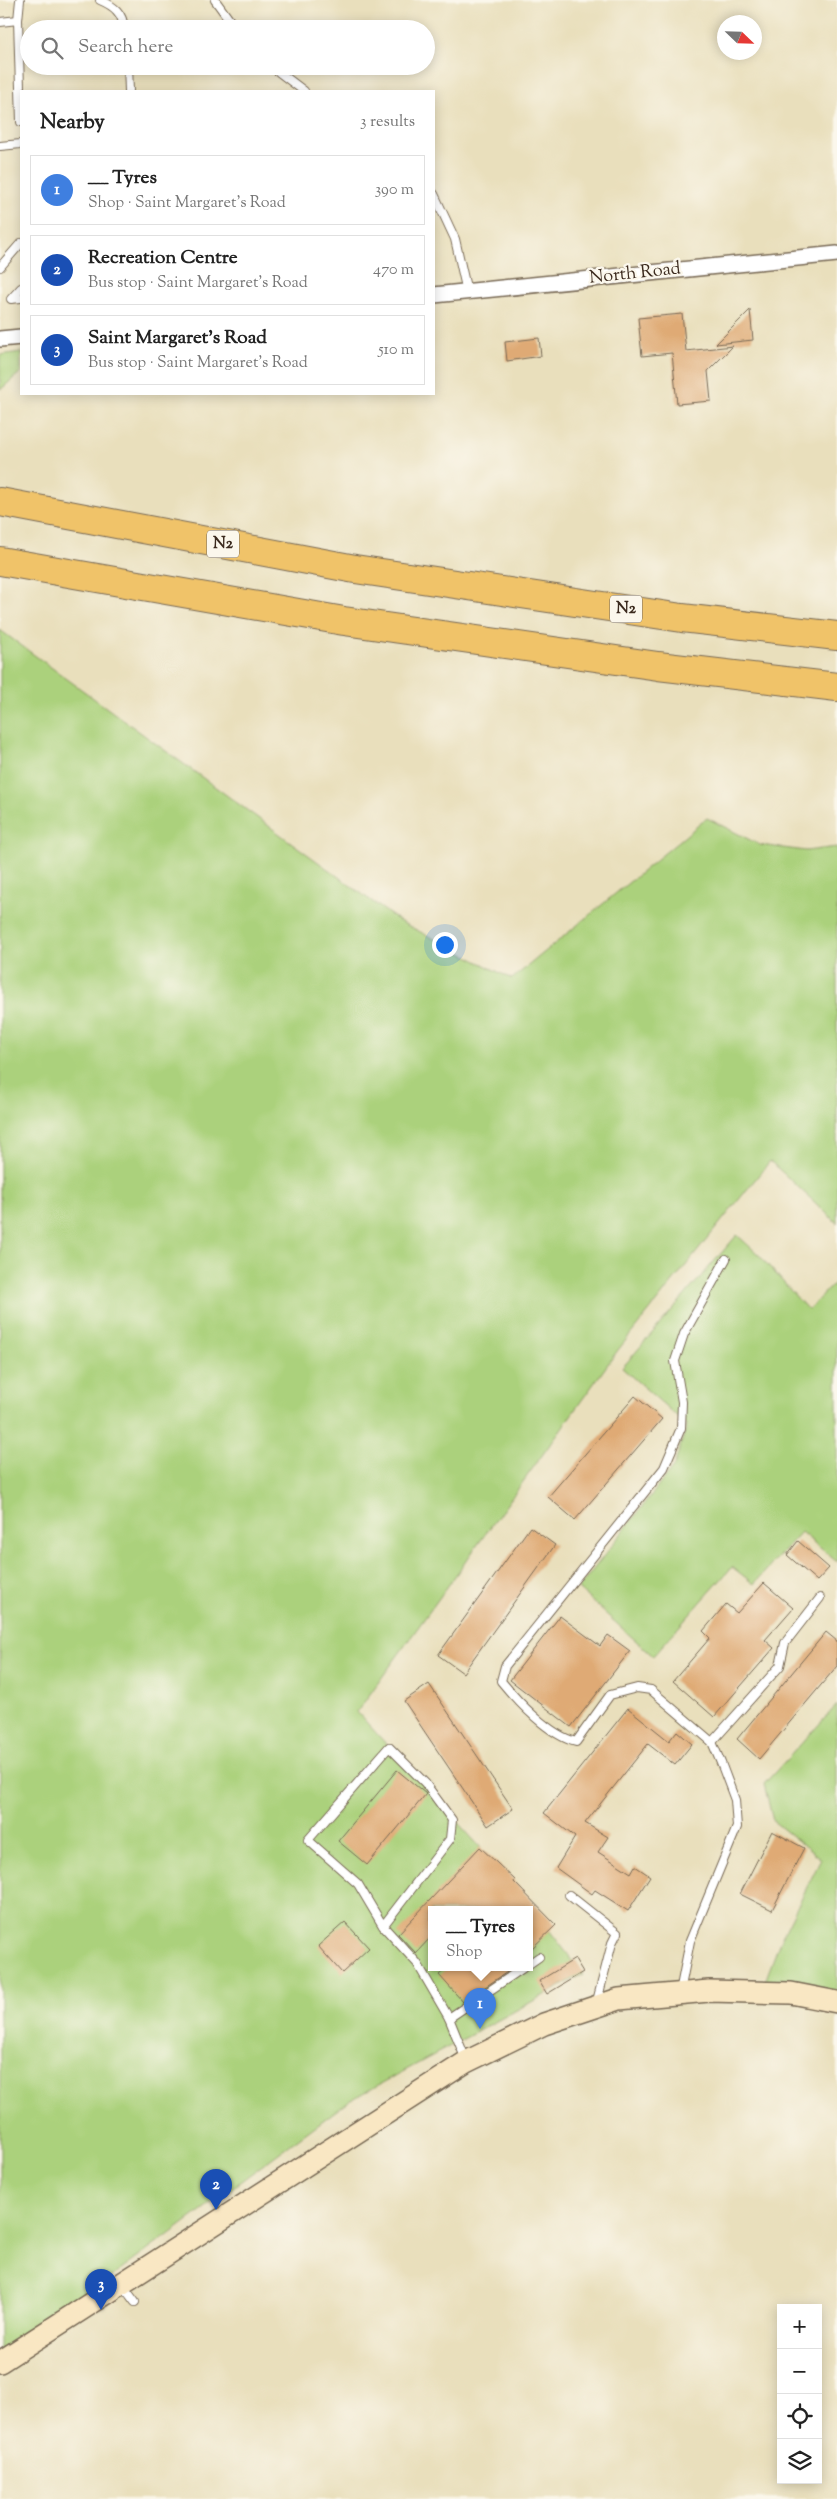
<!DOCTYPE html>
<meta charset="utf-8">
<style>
:root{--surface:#fff;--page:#f6f6f6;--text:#222;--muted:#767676;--line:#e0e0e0;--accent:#7c3aed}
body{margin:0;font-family:"Sorts Mill Goudy",serif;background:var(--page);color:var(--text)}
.controls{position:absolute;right:15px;bottom:15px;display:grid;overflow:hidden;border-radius:0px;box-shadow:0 2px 12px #0003}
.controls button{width:45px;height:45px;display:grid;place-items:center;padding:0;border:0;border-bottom:1px solid var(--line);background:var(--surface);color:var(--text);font:25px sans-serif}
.compass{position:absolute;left:717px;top:15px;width:45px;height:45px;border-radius:50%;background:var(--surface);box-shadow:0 2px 12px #0003;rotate:113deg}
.you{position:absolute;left:444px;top:944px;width:18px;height:18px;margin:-12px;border:4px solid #fff;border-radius:50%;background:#1a73e8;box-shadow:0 0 0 8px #1a73e833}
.badge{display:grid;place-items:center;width:32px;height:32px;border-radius:50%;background:var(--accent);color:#fff;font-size:16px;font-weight:700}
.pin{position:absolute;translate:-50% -41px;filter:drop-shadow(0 1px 2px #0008)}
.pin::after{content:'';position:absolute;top:26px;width:18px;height:15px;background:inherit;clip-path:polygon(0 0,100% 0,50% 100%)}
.popup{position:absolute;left:428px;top:1906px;width:105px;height:65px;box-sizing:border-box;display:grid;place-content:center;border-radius:0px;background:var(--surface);filter:drop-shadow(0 1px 4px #0005);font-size:16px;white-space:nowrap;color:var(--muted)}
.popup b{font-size:19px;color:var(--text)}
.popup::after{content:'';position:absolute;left:50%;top:100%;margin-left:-10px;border:10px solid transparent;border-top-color:var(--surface)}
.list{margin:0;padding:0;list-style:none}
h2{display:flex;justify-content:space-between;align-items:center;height:65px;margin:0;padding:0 20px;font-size:21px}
h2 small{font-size:16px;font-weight:400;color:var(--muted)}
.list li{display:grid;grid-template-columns:32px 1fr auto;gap:15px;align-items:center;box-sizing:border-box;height:70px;margin:0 10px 10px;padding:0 10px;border:1px solid var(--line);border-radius:0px}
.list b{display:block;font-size:19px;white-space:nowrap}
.list p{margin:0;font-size:16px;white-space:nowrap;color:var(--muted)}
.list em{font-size:16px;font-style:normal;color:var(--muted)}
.icon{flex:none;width:28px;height:28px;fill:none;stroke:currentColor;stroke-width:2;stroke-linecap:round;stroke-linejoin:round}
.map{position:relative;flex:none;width:837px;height:2499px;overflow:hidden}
.search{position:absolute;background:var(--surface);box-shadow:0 2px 12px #0003;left:20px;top:20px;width:415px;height:55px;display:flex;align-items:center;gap:12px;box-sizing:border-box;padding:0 18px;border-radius:28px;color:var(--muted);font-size:19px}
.panel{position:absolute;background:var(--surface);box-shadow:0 2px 12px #0003;left:20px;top:90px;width:415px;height:305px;border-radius:0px}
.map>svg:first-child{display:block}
</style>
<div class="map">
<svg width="837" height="2499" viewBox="0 0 837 2499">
<rect width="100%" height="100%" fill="#fbf7ec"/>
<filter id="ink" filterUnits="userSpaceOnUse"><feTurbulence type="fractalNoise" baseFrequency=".02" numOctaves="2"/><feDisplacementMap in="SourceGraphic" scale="10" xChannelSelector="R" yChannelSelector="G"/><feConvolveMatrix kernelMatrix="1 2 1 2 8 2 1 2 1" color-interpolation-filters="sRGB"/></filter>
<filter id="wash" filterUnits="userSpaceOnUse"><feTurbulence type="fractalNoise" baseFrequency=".0096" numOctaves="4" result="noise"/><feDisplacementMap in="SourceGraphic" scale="20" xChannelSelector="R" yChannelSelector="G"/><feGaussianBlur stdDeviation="1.12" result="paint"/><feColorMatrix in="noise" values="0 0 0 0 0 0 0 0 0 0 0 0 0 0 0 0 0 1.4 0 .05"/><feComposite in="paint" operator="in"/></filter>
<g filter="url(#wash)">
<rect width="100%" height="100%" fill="#e9dfbc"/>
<g fill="#abd17b" stroke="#737e4c" fill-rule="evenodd">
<path d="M 21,352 L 21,372 L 0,390 L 0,355 Z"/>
<path d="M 0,630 L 399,921 L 512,979 L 707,818 L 760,845 L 806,851 L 837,847 L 837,1223 L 770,1161 L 618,1350 L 357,1712 L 512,1882 L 583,1974 L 349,2101 L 20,2345 L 0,2357 ZM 431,1910 L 529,1910 L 529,1968 L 431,1968 Z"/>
<path d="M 737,1235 L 758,1254 L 808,1310 L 837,1280 L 837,1562 L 801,1532 L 754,1584 L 732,1567 L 653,1656 L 578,1589 L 674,1466 L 687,1425 L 622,1368 Z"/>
<path d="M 837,1705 L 837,1994 L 763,1987 L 780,1941 L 821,1859 L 773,1821 L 764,1784 Z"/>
</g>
<g id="blocks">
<g fill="#dfaa75">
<path d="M 750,310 L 753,340 L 716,344 Z"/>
<path d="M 682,314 L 686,351 L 733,346 L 708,371 L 711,401 L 677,404 L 672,353 L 642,356 L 638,318 Z"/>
<path d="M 539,338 L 541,356 L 507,361 L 505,342 Z"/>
<path d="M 635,1396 L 662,1419 L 575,1520 L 548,1497 Z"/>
<path d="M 530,1527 L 555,1545 L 463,1673 L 438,1655 Z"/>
<path d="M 798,1541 L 829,1568 L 817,1581 L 787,1555 Z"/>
<path d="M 764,1583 L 793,1608 L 765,1640 L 774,1648 L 714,1717 L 673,1681 L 710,1638 L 703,1631 L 726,1604 L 737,1613 Z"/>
<path d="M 560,1616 L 600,1646 L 608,1635 L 630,1651 L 571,1727 L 510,1680 Z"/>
<path d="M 826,1632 L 837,1641 L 837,1666 L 759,1759 L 737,1739 Z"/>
<path d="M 429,1684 L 513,1809 L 488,1826 L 404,1701 Z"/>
<path d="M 628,1708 L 669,1741 L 677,1731 L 692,1744 L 675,1765 L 648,1744 L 585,1823 L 608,1837 L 598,1852 L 631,1873 L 635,1866 L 650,1876 L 628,1911 L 595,1890 L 592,1894 L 556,1868 L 575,1837 L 544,1813 Z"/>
<path d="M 397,1770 L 426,1794 L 367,1865 L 338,1841 Z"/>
<path d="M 772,1831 L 804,1848 L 772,1910 L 740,1894 Z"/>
<path d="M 480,1847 L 515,1880 L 514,1882 L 556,1925 L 529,1951 L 529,1910 L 431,1910 L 431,1937 L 416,1953 L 398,1934 Z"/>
<path d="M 345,1922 L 369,1948 L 342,1973 L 318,1946 Z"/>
<path d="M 575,1959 L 583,1972 L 547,1994 L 539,1981 Z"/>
<path d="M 447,1968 L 513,1968 L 463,2002 L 439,1975 Z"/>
</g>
</g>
</g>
<g filter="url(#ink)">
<use href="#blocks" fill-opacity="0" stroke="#786955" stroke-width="1"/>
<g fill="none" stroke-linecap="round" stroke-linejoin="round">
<defs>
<g id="lane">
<path d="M 20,0 L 18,20 L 21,122"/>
<path d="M 100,0 C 114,6 123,13 124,29"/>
<path d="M 215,0 L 236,29"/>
<path d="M 0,22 L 18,20"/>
<path d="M 128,66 L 129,91"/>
<path d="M 271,66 L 304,91"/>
<path d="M 0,146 L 21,144"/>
<path d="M 434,194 L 455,239 L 467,292"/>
<path d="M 0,267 L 21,243"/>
<path d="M 21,288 L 11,299 L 21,298"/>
<path d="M 712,1742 L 780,1666 L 785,1643 L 820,1598"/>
<path d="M 569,1895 L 617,1933 L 612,1943 L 596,2005"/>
<path d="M 383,1926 L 450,1839 L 452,1820 L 425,1783 L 389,1747 L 308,1840 L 358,1884 L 383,1926 L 417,1963 L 449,2018 L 466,2060"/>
<path d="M 529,1964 L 539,1957"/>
<path d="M 680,1992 L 690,1941 L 737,1827 L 735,1800 L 721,1763 L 712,1742 L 651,1690 L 637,1688 L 610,1695 L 576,1742 C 549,1735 518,1702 501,1681 L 505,1666 L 664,1468 L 681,1428 L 682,1402 L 675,1361 L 684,1334 L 726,1259"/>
<path d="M 449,2018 L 523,1968"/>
<path d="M 123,2286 L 135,2302"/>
</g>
<g id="street">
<path d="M 434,295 L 837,254"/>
<path d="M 0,339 L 21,337"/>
</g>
<path id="secondary" d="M 0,2362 L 466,2062 L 544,2024 L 619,1999 L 709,1991 L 791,1993 L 837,2002"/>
<g id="highway">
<path d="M 0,502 L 355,569 L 682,618 L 837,636"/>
<path d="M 0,561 L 344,621 L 658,666 L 837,687"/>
</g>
</defs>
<use href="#lane" stroke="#786955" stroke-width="10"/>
<use href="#street" stroke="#786955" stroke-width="18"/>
<use href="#secondary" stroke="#786955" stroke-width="24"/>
<use href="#highway" stroke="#786955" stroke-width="30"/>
<use href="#lane" stroke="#fff" stroke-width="8"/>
<use href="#street" stroke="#fff" stroke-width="15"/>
<use href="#secondary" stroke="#f9e7c3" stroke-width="21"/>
<use href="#highway" stroke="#f0c369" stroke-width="28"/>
</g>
</g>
<g text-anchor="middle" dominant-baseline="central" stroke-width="4.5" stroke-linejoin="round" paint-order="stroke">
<g fill="#fbf7ec" stroke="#75685c" stroke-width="1">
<rect x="207" y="530.5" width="32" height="27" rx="4"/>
<rect x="610" y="595.5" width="32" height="27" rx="4"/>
</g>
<g font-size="16" font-weight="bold" fill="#3b2a1e">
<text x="223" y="544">N2</text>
<text x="626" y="609">N2</text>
</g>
<g font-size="18" fill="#3b2a1e" stroke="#fbf7ec">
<text transform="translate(635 274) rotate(-6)">North Road</text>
</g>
</g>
</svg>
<div class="controls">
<button>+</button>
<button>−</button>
<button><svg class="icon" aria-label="locate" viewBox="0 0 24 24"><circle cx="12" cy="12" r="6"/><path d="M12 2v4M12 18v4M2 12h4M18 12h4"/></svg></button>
<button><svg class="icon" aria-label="layers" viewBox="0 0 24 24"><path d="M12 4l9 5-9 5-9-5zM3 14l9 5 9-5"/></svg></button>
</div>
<svg class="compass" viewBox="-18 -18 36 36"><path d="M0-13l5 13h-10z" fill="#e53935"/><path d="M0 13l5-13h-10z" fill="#767676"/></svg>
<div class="you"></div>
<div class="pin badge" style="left:480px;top:2029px;background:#3f7fe0">1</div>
<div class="popup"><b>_____ Tyres</b>Shop</div>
<div class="pin badge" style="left:216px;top:2210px;background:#1a4fb4">2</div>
<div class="pin badge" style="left:101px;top:2310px;background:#1a4fb4">3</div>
<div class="search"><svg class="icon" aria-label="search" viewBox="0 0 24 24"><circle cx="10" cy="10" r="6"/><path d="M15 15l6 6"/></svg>Search here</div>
<section class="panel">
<h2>Nearby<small>3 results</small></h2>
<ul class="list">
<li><span class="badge" style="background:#3f7fe0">1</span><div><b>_____ Tyres</b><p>Shop · Saint Margaret's Road</p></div><em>390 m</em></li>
<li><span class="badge" style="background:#1a4fb4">2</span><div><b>Recreation Centre</b><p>Bus stop · Saint Margaret's Road</p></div><em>470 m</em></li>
<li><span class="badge" style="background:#1a4fb4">3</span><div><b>Saint Margaret's Road</b><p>Bus stop · Saint Margaret's Road</p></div><em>510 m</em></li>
</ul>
</section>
</div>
